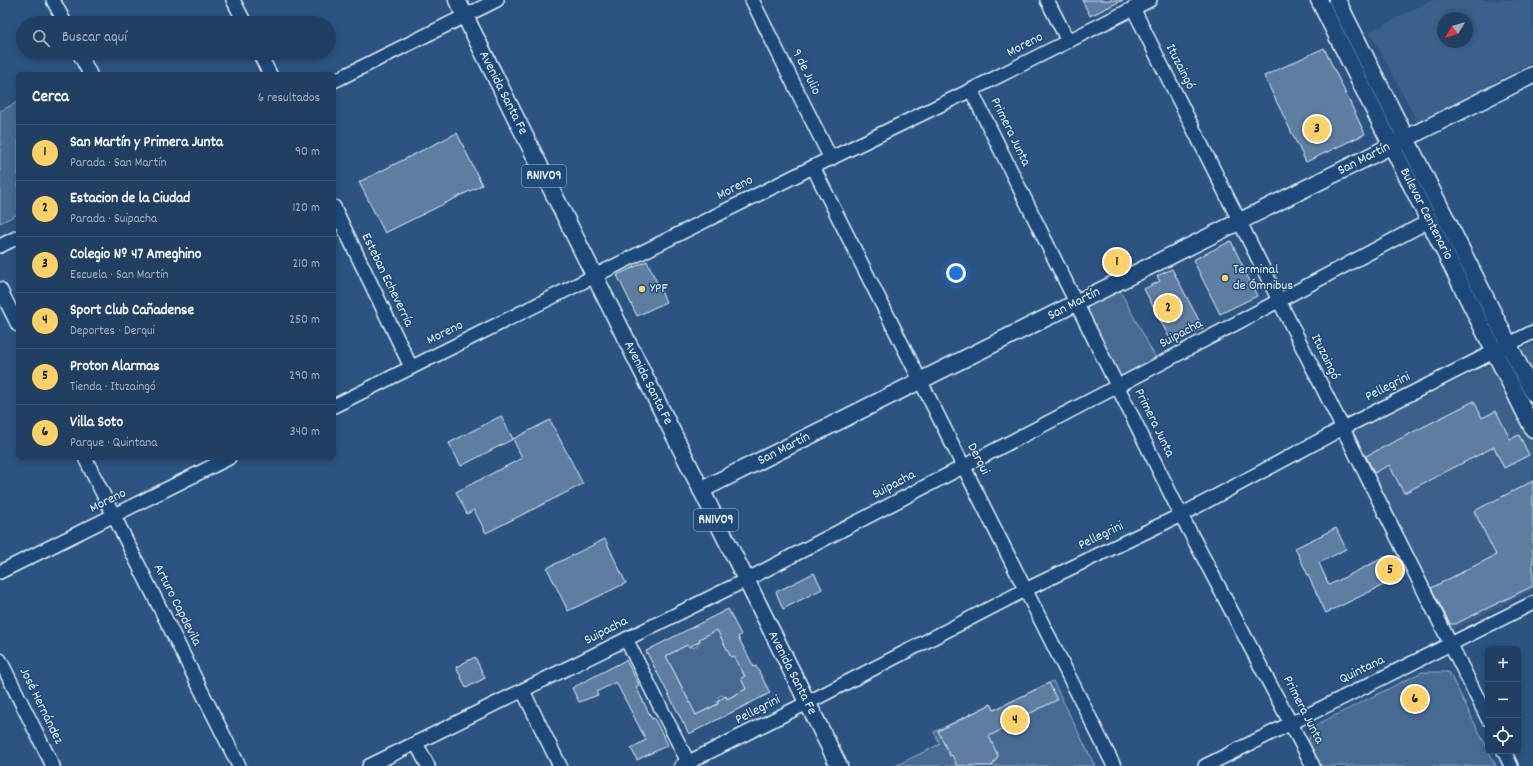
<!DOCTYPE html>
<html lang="es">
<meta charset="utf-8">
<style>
:root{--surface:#203f62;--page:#284668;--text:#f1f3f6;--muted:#a2afbe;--line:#3d5877;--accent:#ffd166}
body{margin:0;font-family:Dekko,sans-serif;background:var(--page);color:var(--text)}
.controls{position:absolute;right:12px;bottom:12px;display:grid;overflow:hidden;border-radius:6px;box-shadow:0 2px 6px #0003}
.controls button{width:36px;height:36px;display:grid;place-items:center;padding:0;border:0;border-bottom:1px solid var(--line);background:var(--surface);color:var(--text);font:20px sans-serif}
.compass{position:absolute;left:1437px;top:12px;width:36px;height:36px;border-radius:50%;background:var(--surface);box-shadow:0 2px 6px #0003;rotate:232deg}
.you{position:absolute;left:956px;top:273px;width:14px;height:14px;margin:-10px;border:3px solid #fff;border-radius:50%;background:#1a73e8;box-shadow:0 0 0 6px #1a73e833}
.badge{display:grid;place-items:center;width:26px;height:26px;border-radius:50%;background:var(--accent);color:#111;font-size:13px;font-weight:700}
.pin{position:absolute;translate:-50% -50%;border:2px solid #fff;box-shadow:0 1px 4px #0006}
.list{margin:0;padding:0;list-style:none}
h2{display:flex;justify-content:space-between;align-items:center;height:52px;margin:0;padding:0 16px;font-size:17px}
h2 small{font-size:13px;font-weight:400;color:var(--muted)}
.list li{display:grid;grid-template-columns:26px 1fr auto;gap:12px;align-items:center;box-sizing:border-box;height:56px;padding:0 16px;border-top:1px solid var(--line)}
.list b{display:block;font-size:15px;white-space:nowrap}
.list p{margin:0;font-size:13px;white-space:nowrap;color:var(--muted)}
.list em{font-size:13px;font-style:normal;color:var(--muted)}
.icon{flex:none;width:22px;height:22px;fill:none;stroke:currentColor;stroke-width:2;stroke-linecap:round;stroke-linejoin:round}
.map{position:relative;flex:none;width:1533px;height:766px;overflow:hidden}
.search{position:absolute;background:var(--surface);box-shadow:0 2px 6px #0003;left:16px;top:16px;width:320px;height:44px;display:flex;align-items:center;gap:10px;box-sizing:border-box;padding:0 14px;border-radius:22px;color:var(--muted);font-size:15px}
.panel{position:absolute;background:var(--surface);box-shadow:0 2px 6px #0003;left:16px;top:72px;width:320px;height:388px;border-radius:6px}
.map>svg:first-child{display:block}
</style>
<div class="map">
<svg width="1533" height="766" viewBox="0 0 1533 766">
<rect width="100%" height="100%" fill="#2b5482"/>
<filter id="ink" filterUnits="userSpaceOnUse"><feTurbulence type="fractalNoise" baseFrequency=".025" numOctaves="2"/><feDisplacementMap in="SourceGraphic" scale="8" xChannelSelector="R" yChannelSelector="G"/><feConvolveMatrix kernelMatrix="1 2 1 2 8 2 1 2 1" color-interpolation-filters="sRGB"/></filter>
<g filter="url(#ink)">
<g fill="#3a608b" fill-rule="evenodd">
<path d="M 1431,0 L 1533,0 L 1533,62 L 1418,123 L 1370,32 ZM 1443,18 L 1467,18 L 1467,42 L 1443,42 Z"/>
<path d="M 1533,344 L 1533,590 L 1450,631 L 1352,432 Z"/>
</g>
<g fill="#476b93" stroke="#98aec6">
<path d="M 18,102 L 18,214 L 0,223 L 0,111 Z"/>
<path d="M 1116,283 L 1159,364 L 1118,386 L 1076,303 Z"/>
<path d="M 719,629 L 723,636 L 721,637 L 732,652 L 729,654 L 731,657 L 734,656 L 750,687 L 727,699 L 722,695 L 718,697 L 719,700 L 717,701 L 718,704 L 696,715 L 666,656 L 687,645 L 689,647 L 692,646 L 693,648 L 698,645 L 697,643 L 700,641 L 699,639 Z"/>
<path d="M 1422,672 L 1449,672 L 1496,766 L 1320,766 L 1308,742 L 1314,726 Z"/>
<path d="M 1053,681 L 1095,766 L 895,766 L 940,744 L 934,732 L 991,704 L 994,710 Z"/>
</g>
<g fill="#5d7da1" stroke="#e8f1f8" fill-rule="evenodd">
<path d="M 1082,0 L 1123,0 L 1090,16 Z"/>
<path d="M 1324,48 L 1365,134 L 1306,162 L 1264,76 Z"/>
<path d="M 457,133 L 482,185 L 385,233 L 359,182 Z"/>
<path d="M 1231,241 L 1257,296 L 1220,314 L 1193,260 Z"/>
<path d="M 647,261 L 666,302 L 637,316 L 617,275 Z"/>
<path d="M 1172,269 L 1203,328 L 1177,341 L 1174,335 L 1169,337 L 1144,289 L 1160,281 L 1157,276 Z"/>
<path d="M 1474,401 L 1482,418 L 1496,411 L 1510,439 L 1519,435 L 1529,455 L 1504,468 L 1494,447 L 1404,493 L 1389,465 L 1374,473 L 1366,456 Z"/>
<path d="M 501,416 L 513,439 L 461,466 L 449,443 Z"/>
<path d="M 550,420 L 583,484 L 486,533 L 474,510 L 467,514 L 456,492 L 522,458 L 513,439 Z"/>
<path d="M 1533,481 L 1533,586 L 1455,624 L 1450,624 L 1431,588 L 1496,555 L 1474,511 Z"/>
<path d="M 1336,528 L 1346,549 L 1319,563 L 1329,585 L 1385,557 L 1396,579 L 1326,613 L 1295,548 Z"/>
<path d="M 605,539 L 626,583 L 568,611 L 547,568 Z"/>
<path d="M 814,573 L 822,589 L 783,609 L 776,592 Z"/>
<path d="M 728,609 L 741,635 L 738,637 L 754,667 L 756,666 L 770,693 L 689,734 L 646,651 ZM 717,630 L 731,657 L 734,656 L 745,676 L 741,678 L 746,689 L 727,699 L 726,696 L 717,701 L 718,704 L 696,715 L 666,656 L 687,645 L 689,647 L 697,643 L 700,641 L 699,639 Z"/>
<path d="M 475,657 L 485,678 L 466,688 L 456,667 Z"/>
<path d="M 626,660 L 639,685 L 636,687 L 652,719 L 654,718 L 668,745 L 637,760 L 631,748 L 646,740 L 616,682 L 596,692 L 598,695 L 579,702 L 572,688 Z"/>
<path d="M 1049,683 L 1057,700 L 1002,727 L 1003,729 L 989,736 L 998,756 L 992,766 L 957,766 L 952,755 L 950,756 L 938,731 L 991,704 L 994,710 Z"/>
</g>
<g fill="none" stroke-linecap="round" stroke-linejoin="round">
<defs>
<g id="minor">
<path d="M 53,0 L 65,23"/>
<path d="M 233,0 L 245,23"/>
<path d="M 752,0 L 831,159"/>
<path d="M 1047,0 L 1068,41"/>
<path d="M 1133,8 L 1488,719"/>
<path d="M 79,53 L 90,74"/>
<path d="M 259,53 L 270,74"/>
<path d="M 334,81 L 497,0"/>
<path d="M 971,90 L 1181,515 L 1313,766"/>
<path d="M 813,167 L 1114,766"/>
<path d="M 334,207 L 411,367"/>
<path d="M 0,246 L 18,237"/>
<path d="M 0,289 L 18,325"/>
<path d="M 334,406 L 813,167 L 971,90 L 1150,0"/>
<path d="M 85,458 L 239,766"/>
<path d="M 0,572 L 229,458"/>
<path d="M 626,639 L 690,766"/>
<path d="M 0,660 L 53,766"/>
<path d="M 523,691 L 560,766"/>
<path d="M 416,743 L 428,766"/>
<path d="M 1504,751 L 1511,766"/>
<path d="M 369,766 L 746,580 L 1118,386 L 1429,221"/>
<path d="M 681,766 L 807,703 L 1025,590 L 1181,515 L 1343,428 L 1533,332"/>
<path d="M 1205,766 L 1533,603"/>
</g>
<g id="major">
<path d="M 457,0 L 839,766"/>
<path d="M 1319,0 L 1533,429"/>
<path d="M 1337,0 L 1533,393"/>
<path d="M 701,490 L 1533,75"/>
</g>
</defs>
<use href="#minor" stroke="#e8f1f8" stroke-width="16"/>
<use href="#major" stroke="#e8f1f8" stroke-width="19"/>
<use href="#minor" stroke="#1f4a7a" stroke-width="13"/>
<use href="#major" stroke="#1f4a7a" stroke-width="16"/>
</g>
</g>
<g fill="#ffd166" stroke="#1f4a7a" stroke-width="1.5">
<circle cx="1225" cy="278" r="4"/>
<circle cx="642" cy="289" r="4"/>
</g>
<g text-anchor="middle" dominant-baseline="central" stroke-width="3" stroke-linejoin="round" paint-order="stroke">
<g fill="#1f4a7a" stroke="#acbfd2" stroke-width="1">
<rect x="522" y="165" width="44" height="22" rx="3"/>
<rect x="694" y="509" width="44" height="22" rx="3"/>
</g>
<g font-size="13" font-weight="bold" fill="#e8f1f8">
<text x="544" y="176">RN1V09</text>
<text x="716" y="520">RN1V09</text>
</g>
<g font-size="14" fill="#e8f1f8" stroke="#1f4a7a">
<text transform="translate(1025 45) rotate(-27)">Moreno</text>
<text transform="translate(1180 67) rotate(63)">Ituzaingó</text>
<text transform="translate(806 72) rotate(64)">9 de Julio</text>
<text transform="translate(503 93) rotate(63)">Avenida Santa Fe</text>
<text transform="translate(1010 132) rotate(64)">Primera Junta</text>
<text transform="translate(1364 159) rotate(-27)">San Martín</text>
<text transform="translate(735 188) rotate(-27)">Moreno</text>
<text transform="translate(1426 214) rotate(63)">Bulevar Centenario</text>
<text transform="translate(387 280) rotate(64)">Esteban Echeverría</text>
<text transform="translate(1074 304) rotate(-27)">San Martín</text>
<text transform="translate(445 333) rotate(-26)">Moreno</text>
<text transform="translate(1181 334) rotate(-28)">Suipacha</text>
<text transform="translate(1325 357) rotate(64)">Ituzaingó</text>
<text transform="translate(648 383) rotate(63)">Avenida Santa Fe</text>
<text transform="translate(1388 387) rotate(-27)">Pellegrini</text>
<text transform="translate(1154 423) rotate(64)">Primera Junta</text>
<text transform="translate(784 449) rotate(-27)">San Martín</text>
<text transform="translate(978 459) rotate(63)">Derqui</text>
<text transform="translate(894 485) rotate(-28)">Suipacha</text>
<text transform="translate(108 501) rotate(-26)">Moreno</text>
<text transform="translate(1101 536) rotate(-26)">Pellegrini</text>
<text transform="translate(177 605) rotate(63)">Arturo Capdevila</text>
<text transform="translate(606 631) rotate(-27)">Suipacha</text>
<text transform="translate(1362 670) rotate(-26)">Quintana</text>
<text transform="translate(792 673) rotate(63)">Avenida Santa Fe</text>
<text transform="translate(41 706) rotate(64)">José Hernández</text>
<text transform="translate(758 710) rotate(-27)">Pellegrini</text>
<text transform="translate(1303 710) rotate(63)">Primera Junta</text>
</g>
<g font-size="14" fill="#e8f1f8" stroke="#1f4a7a" text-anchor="start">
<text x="1233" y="270">Terminal<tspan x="1233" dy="16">de Ómnibus</tspan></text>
<text x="650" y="289">YPF</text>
</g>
</g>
</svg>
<div class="controls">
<button>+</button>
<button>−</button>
<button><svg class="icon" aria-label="locate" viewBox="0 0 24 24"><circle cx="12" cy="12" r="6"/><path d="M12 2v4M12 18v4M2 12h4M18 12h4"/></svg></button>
</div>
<svg class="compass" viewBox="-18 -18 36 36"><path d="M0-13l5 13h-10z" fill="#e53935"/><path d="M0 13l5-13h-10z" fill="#a2afbe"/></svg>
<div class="you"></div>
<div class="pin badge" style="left:1117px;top:262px">1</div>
<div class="pin badge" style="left:1168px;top:308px">2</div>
<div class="pin badge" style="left:1317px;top:129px">3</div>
<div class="pin badge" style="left:1015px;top:720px">4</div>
<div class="pin badge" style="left:1390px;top:570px">5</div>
<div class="pin badge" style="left:1415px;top:699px">6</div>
<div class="search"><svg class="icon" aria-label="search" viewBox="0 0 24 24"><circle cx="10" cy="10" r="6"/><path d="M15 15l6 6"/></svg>Buscar aquí</div>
<section class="panel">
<h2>Cerca<small>6 resultados</small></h2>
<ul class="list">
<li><span class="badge">1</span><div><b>San Martín y Primera Junta</b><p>Parada · San Martín</p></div><em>90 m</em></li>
<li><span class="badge">2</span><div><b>Estacion de la Ciudad</b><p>Parada · Suipacha</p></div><em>120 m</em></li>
<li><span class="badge">3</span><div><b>Colegio Nº 47 Ameghino</b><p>Escuela · San Martín</p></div><em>210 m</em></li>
<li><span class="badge">4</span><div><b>Sport Club Cañadense</b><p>Deportes · Derqui</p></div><em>250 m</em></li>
<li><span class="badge">5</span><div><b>Proton Alarmas</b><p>Tienda · Ituzaingó</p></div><em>290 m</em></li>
<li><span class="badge">6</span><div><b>Villa Soto</b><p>Parque · Quintana</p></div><em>340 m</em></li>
</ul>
</section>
</div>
